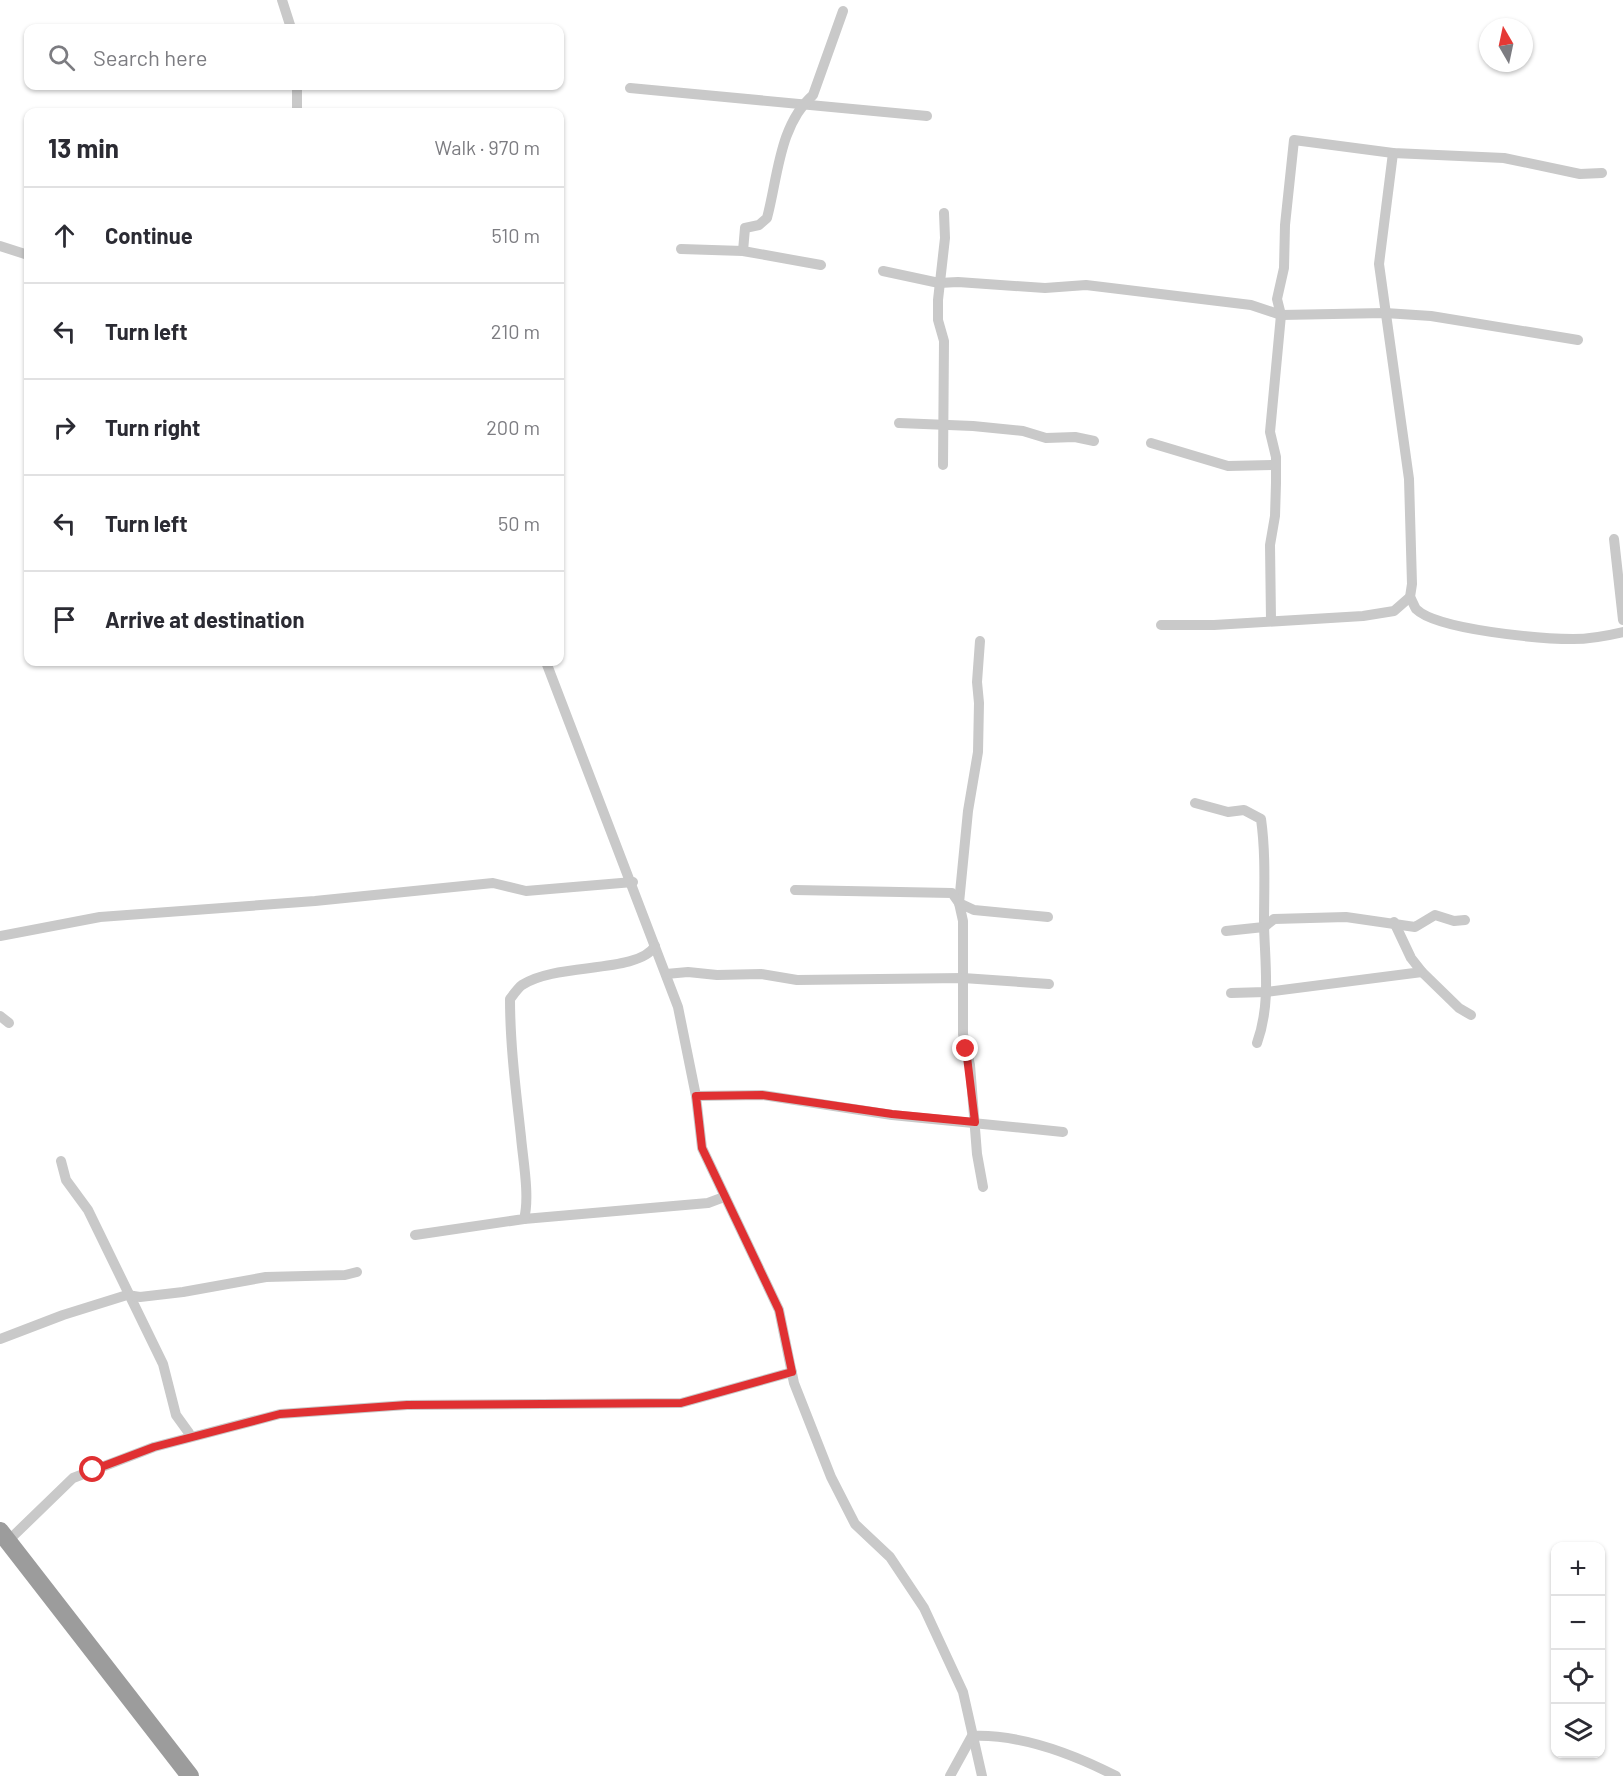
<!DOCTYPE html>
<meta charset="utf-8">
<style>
:root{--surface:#fff;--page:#f7f7f7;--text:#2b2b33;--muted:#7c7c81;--line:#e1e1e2}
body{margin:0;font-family:Barlow,sans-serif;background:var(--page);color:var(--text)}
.controls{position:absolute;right:18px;bottom:18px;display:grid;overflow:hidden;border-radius:12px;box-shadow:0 2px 4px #0004}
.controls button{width:54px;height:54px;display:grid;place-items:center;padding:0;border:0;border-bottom:2px solid var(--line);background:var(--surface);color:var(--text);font:30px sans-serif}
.compass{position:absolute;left:1479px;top:18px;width:54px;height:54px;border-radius:50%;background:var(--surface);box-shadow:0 2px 4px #0004;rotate:351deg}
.stop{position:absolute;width:18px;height:18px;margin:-14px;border:4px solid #e03032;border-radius:50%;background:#fff}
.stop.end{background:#e03032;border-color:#fff;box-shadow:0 2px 6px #0008}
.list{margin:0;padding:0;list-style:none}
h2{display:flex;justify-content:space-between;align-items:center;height:78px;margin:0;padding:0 24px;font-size:26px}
h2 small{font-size:20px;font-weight:400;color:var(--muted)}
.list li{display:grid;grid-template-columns:39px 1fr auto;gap:18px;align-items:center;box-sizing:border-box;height:96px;padding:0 24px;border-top:2px solid var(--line)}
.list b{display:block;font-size:22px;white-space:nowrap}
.list em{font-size:20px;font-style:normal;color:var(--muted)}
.icon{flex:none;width:33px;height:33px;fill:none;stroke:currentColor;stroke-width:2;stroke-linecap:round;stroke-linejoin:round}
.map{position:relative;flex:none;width:1623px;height:1776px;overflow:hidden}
.search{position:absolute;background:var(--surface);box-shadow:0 2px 4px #0004;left:24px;top:24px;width:540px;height:66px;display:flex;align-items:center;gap:15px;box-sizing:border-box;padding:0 21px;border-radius:12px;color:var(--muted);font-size:22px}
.panel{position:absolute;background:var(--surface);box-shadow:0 2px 4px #0004;left:24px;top:108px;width:540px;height:558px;border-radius:12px}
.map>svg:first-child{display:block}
</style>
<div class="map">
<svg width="1623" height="1776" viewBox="0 0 1623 1776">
<rect width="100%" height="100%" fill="#fff"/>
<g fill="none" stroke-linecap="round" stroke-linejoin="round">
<g stroke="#c9c9c9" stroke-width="10">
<path d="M 282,0 L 291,28"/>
<path d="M 297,86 L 297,112"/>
<path d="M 630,88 L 927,116"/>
<path d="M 0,246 L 28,255"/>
<path d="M 681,249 L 743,251 L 821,265"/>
<path d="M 743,251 L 745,228 L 759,225 L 767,218 C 778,177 779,125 813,95 L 843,11"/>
<path d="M 883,271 L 939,283 L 958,282 L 1045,288 L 1086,285 L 1251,305 L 1281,315 L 1385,313 L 1431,316 L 1578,340"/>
<path d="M 899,423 L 973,426 L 1023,431 L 1046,438 L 1075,437 L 1094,441"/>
<path d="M 1151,443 L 1228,466 L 1276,465"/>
<path d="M 943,465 L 944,341 L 938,320 L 938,300 L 945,238 L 944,213"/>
<path d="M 1614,539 L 1623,620"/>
<path d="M 1410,597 C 1412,600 1414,606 1416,609 C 1437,630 1542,639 1573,639 C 1590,639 1606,636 1623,632"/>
<path d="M 1271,620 L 1270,545 L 1275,516 L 1276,483 L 1276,457 L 1270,432 L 1281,315 L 1277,299 L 1284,268 L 1285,225 L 1294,140 L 1393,153 L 1504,158 L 1580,174 L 1602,173"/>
<path d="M 1161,625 L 1214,625 L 1363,616 L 1394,611 L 1410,597 L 1412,584 L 1409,479 L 1379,264 L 1393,153"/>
<path d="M 980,641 L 977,682 L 979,703 L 978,752 L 968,811 L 959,903 L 974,910 L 1048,917"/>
<path d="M 546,662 L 678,1007 L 696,1096 L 702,1148 L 779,1310 L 794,1383 L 831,1477 L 855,1524 L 890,1557 L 924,1608 L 963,1692 L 982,1776"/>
<path d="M 1195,803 L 1228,812 L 1244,810 L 1261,819 C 1266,855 1264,889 1264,925 C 1265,965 1271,1004 1257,1043"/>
<path d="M 795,890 L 952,893 L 959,903 L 963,921 L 963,1034 L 970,1065 L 977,1154 L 983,1187"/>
<path d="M 1226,931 L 1264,927 L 1274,919 L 1346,917 L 1415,927 L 1435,915 L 1454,921 L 1465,920"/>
<path d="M 0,936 L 100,917 L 315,901 L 493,883 L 526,891 L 633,882"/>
<path d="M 1422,972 L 1459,1008 L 1471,1015"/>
<path d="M 666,974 L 688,972 L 717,975 L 761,974 L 797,980 L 963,978 L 1049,984"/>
<path d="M 1231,993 L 1266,992 L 1422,972 L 1411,958 L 1394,922"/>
<path d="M 0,1016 L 9,1023"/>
<path d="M 696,1096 L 762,1095 L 892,1115 L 1063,1132"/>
<path d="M 61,1161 L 66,1180 L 88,1210 L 163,1364 L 176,1415 L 189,1433"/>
<path d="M 524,1219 L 708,1203 L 724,1197"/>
<path d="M 415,1235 L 524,1219 C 530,1197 523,1160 521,1137 C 516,1091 510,1045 510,999 C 513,995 518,988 522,985 C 556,962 638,974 655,946"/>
<path d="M 0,1339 L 63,1315 L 127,1295 L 140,1297 L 183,1292 L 266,1277 L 345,1275 L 357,1272"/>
<path d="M 8,1541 L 73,1478 L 154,1447 L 280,1414 L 407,1405 L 681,1403 L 792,1372"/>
<path d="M 950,1776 L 972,1736 C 1020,1734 1073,1754 1116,1776"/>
</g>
<path stroke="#9c9c9c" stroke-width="18" d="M 0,1531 L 190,1776"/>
</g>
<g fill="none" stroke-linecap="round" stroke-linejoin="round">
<path stroke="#e03032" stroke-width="8" d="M 93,1470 L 154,1447 L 280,1414 L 407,1405 L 681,1403 L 792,1372 L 779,1310 L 702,1148 L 696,1096 L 762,1095 L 892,1114 L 975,1122 L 966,1049"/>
</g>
</svg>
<div class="controls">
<button>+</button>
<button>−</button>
<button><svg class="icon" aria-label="locate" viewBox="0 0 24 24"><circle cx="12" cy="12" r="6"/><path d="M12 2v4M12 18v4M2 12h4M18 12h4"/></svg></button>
<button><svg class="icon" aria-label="layers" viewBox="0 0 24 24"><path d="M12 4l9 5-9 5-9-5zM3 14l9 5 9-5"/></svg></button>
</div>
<svg class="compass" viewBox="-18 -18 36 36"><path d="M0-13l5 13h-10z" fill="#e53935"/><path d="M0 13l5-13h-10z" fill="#7c7c81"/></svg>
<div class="stop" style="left:93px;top:1470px"></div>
<div class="stop end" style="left:966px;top:1049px"></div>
<div class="search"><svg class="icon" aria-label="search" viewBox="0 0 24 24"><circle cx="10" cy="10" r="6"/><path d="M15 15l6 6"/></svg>Search here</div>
<section class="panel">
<h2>13 min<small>Walk · 970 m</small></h2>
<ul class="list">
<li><svg class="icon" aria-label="ahead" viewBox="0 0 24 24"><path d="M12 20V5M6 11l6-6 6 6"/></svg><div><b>Continue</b></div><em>510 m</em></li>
<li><svg class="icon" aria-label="left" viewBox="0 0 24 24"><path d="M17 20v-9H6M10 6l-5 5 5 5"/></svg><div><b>Turn left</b></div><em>210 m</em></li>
<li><svg class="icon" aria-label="right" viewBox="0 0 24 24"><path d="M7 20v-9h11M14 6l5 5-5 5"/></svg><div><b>Turn right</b></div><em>200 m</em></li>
<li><svg class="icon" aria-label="left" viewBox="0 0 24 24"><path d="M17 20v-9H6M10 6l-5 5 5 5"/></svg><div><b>Turn left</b></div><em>50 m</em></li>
<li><svg class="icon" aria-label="arrive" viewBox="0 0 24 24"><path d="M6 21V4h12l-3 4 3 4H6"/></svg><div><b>Arrive at destination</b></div></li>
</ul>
</section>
</div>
